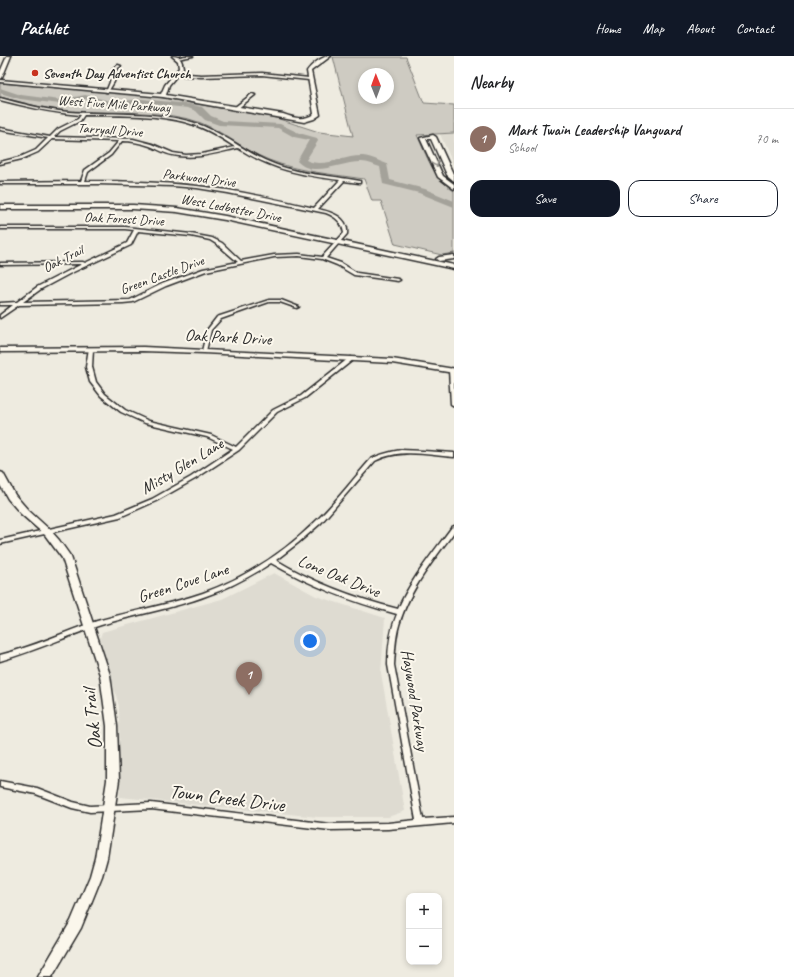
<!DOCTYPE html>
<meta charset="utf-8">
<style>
:root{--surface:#fff;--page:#f6f6f6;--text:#202124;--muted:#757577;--line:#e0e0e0;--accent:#111827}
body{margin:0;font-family:Caveat,sans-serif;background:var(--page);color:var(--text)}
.controls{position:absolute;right:12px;bottom:12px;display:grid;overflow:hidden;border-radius:8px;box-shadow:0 2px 6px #0003}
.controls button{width:36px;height:36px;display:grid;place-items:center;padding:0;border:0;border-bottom:1px solid var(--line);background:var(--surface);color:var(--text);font:20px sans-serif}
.compass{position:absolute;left:358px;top:12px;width:36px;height:36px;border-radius:50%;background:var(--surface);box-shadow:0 2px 6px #0003;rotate:359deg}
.you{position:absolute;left:310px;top:585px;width:14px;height:14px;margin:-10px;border:3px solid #fff;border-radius:50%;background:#1a73e8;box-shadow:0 0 0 6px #1a73e833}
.badge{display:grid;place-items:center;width:26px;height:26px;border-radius:50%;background:var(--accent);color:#fff;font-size:13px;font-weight:700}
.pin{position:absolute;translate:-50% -33px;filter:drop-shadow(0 1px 2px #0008)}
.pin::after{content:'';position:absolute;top:21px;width:14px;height:12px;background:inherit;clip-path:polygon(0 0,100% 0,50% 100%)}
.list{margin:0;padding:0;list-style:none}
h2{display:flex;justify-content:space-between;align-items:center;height:52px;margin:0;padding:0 16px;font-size:17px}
h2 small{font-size:13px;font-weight:400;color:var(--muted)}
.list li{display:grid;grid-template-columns:26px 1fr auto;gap:12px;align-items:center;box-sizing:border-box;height:60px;padding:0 16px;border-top:1px solid var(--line)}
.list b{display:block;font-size:15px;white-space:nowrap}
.list p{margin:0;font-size:13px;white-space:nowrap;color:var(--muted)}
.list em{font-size:13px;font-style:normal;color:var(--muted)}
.actions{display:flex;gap:8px;padding:12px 16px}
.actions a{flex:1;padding:9px 0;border:1px solid var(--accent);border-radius:12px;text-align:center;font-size:14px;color:var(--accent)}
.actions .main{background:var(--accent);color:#fff}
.map{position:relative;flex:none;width:454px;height:921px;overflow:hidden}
header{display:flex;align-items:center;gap:24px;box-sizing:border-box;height:56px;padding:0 20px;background:var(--accent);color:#fff}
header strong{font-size:19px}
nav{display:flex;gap:22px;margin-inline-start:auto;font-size:14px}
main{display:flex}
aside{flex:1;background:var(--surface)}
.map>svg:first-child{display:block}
</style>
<header>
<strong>Pathlet</strong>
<nav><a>Home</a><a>Map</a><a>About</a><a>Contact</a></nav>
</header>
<main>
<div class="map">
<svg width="454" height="921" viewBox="0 0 454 921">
<rect width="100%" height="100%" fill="#eeebe0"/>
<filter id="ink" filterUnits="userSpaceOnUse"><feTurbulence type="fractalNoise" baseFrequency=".025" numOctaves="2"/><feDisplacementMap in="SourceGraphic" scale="8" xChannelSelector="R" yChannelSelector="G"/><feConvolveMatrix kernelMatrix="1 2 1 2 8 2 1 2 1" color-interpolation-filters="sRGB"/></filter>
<g filter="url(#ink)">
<g fill="#dedbd1">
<path d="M 440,78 L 454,78 L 454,110 Z"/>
<path d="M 274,517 L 316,540 L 385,562 L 381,617 L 405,755 L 388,761 L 318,761 L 120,741 L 119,650 L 100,582 L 102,576 L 222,543 Z"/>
</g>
<path fill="#cecbc2" stroke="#7c7b76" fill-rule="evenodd" d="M 333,1 L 406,1 L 424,47 L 454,49 L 454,77 L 417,79 C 427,100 433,122 454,135 L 454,197 L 442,199 L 395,188 L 381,145 L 372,145 L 364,123 C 332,118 299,116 269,104 C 240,93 220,71 189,63 C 146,53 102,58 59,54 C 39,52 19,45 0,41 L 0,27 L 152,40 L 276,62 L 319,76 L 353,80 ZM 364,18 L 388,18 L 388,42 L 364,42 Z"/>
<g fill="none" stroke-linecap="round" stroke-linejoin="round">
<path fill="#a4a29a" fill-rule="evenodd" d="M 0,32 L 21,39 L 60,44 L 85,39 L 114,46 L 142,43 L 189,48 L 202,51 L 211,60 L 223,65 L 280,68 L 299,77 L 317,82 L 318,85 L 306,104 C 324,113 344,99 363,100 C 372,101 379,105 387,108 L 390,124 L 425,133 L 454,145 L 454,151 L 419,137 L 383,128 L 380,111 C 374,109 368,106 362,106 C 342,105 313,123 297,105 L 309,84 L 294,81 L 278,72 L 219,69 L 205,64 L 196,55 L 188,52 L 142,47 L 114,50 L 85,43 L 60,48 L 20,43 L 0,37 Z"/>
<defs>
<g id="street">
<path d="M 185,0 L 193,0 L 177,3 L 175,2 Z"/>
<path d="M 118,9 L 121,10 L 116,13 L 114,26 L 108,36 L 106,36 L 110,26 L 113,13 Z"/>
<path d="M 176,17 L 201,19 L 262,17 L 309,22 L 311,23 L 309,24 L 262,19 L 201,21 L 175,19 L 174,18 Z"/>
<path d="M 252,38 L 255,39 L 237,53 L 235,53 L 235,51 Z"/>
<path d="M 0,42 C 22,48 45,54 68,56 C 108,59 149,55 188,65 C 219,73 241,94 269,106 C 298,119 330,119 360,125 L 360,127 L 359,127 L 344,125 L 318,153 C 331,156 349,161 347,178 L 326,202 L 341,207 L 357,217 L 398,223 L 400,224 L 398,225 L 354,219 L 337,209 L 322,203 L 299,200 L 274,201 L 206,215 L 166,230 L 133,246 L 123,247 L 19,249 L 0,262 L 0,259 L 13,249 L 0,249 L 0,247 L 17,246 L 37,231 L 82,208 L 0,209 L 0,207 L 83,206 L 85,207 L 127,187 L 134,174 L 125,173 L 0,173 L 0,171 L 125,171 L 191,178 L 212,182 L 222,187 L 241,205 L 274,199 L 299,198 L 322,201 L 344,177 C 342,166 336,161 326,157 L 228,137 L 197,132 L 173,130 L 99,128 L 0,128 L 0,126 L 81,125 L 85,114 L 109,97 L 119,85 L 52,83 L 38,96 L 22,103 L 0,108 L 0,106 L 20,101 L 36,94 L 48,82 L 0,74 L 0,72 L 50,81 L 58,73 L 78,63 L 81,59 C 53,57 27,51 0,44 ZM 84,59 C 121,60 162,57 197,70 C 211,75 223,83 235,91 L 202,98 L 186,99 L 173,97 L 152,88 L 133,83 L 54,81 L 60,75 L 80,65 ZM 122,85 C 132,85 141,87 150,90 C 158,93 165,98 173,99 C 195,104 216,97 238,92 C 273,114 300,119 340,124 L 314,152 C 275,143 236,134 197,130 C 160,126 122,125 85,125 L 88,116 L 111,99 ZM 138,175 L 191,180 L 210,184 L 218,189 L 238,206 L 203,213 L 162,228 L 130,244 L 23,246 L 41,233 L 69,218 L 131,189 Z"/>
<path d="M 269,244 L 281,244 L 299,251 L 297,252 L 280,246 L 269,246 L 221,263 L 211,274 L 206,295 L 206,296 L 202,296 L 202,295 L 207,274 L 217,261 Z"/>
<path d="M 89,292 L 91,292 L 93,293 L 92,311 L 96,326 L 105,338 L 125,354 L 149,365 L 211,379 L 236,391 L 273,354 L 301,340 L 349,302 L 351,301 L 354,303 L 305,342 L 277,356 L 239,394 L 195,423 L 156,445 L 120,461 L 0,488 L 0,484 L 116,458 L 152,443 L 191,421 L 233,393 L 207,381 L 145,367 L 121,356 L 101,340 L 90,326 L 86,311 Z"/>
<path d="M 452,312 L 454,313 L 454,350 L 451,348 L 449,314 Z"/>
<path d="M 401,394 L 423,395 L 454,397 L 454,401 C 428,399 399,392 375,405 L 321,467 L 298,487 L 276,504 C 314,527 355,542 398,553 C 411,523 433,497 452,471 L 454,470 L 454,476 C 433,505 409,534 399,569 C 395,582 395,596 394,609 L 423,763 L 454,761 L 454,767 L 388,773 L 330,774 L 151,753 L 90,756 L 72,752 L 36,738 L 0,731 L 0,725 L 37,732 L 73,746 L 90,750 L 151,747 L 330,768 L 388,767 L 416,764 L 388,609 C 388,591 390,575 397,558 C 352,546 311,530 271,507 C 251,520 230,532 206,540 C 172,553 136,558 101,569 C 67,580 35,595 0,605 L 0,599 C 33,591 64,576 97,565 C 132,555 168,549 203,537 C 245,522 285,496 317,464 C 337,445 353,423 371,403 C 381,398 390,396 401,394 Z"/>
</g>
<g id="secondary">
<path d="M 7,0 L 11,0 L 2,22 L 0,23 L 0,16 Z"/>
<path d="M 172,0 C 180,0 182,4 183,12 L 169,29 L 166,39 L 283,58 C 294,62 303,65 314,58 L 307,15 C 312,8 322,0 331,0 L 311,15 L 320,59 L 314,63 L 304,66 L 163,41 L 0,26 L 0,24 L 161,38 L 165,29 L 179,12 L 178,5 Z"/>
<path d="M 433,79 L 436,81 L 454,120 L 454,125 L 447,119 L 431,83 L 426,83 L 443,120 L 454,128 L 454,133 L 438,121 L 420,82 Z"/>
<path d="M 454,199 L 454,203 L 439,205 L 436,203 L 439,201 Z"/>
<path d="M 143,291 L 392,303 L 454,313 L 454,317 L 392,307 L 204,297 L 143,295 L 0,296 L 0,292 Z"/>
<path d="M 0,416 L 3,417 L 15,439 L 28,454 L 51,475 L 59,484 L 71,501 L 110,619 L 117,670 L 119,724 L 107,802 L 102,820 L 81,872 L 52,921 L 38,921 L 71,865 L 90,820 L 95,802 L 107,724 L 107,670 L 100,619 L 62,502 L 45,479 L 21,458 L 8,443 L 0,429 Z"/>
</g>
<path id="primary" d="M 0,149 L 133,149 L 177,152 L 225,160 L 454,209 L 454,213 L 225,164 L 177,156 L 133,153 L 0,153 Z"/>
</defs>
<use href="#street" stroke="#2b2b2b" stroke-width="3"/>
<use href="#secondary" stroke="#2b2b2b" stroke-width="3"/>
<use href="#primary" stroke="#2b2b2b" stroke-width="3"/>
<use href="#street" fill="#fbf7ec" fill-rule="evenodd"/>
<use href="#secondary" fill="#fbf7ec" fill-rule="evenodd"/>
<use href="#primary" fill="#fbf7ec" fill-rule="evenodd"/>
</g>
<defs><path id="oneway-chevron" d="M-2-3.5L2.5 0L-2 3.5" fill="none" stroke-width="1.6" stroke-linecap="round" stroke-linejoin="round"/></defs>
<use stroke="#93918c" href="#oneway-chevron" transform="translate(436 108) rotate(66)"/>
</g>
<circle fill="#c8321e" stroke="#fbf7ec" stroke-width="1.5" cx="35" cy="17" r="4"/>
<g text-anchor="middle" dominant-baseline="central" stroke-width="4" stroke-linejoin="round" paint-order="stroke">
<g font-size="14" font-weight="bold" fill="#2b2b2b" stroke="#fbf7ec" text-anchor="start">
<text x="43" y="17">Seventh Day Adventist Church</text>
</g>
<g font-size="14" fill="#2b2b2b" stroke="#fbf7ec">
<text transform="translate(114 48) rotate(4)">West Five Mile Parkway</text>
<text transform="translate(110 74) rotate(4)">Tarryall Drive</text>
<text transform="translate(199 122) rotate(7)">Parkwood Drive</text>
<text transform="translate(231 152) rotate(11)">West Ledbetter Drive</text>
<text transform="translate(124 163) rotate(3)">Oak Forest Drive</text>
<text transform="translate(63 203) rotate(-27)">Oak Trail</text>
<text transform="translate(162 219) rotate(-20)">Green Castle Drive</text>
</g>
<g font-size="17" fill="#2b2b2b" stroke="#fbf7ec">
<text transform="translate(228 281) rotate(3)">Oak Park Drive</text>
<text transform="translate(182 410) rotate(-31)">Misty Glen Lane</text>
<text transform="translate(339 520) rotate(22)">Lone Oak Drive</text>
<text transform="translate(183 527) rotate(-18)">Green Cove Lane</text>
<text transform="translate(415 644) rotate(81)">Haywood Parkway</text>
</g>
<g font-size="20" fill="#2b2b2b" stroke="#fbf7ec">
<text transform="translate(92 663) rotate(-96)">Oak Trail</text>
<text transform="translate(227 742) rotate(7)">Town Creek Drive</text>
</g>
</g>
</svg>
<div class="controls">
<button>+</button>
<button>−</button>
</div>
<svg class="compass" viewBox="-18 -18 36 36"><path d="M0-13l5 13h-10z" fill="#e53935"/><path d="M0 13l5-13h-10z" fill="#757577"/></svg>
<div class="you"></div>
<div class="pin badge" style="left:249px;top:639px;background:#8d6e63">1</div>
</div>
<aside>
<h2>Nearby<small></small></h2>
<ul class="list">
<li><span class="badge" style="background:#8d6e63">1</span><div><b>Mark Twain Leadership Vanguard</b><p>School</p></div><em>70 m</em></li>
</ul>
<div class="actions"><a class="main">Save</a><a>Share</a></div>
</aside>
</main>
